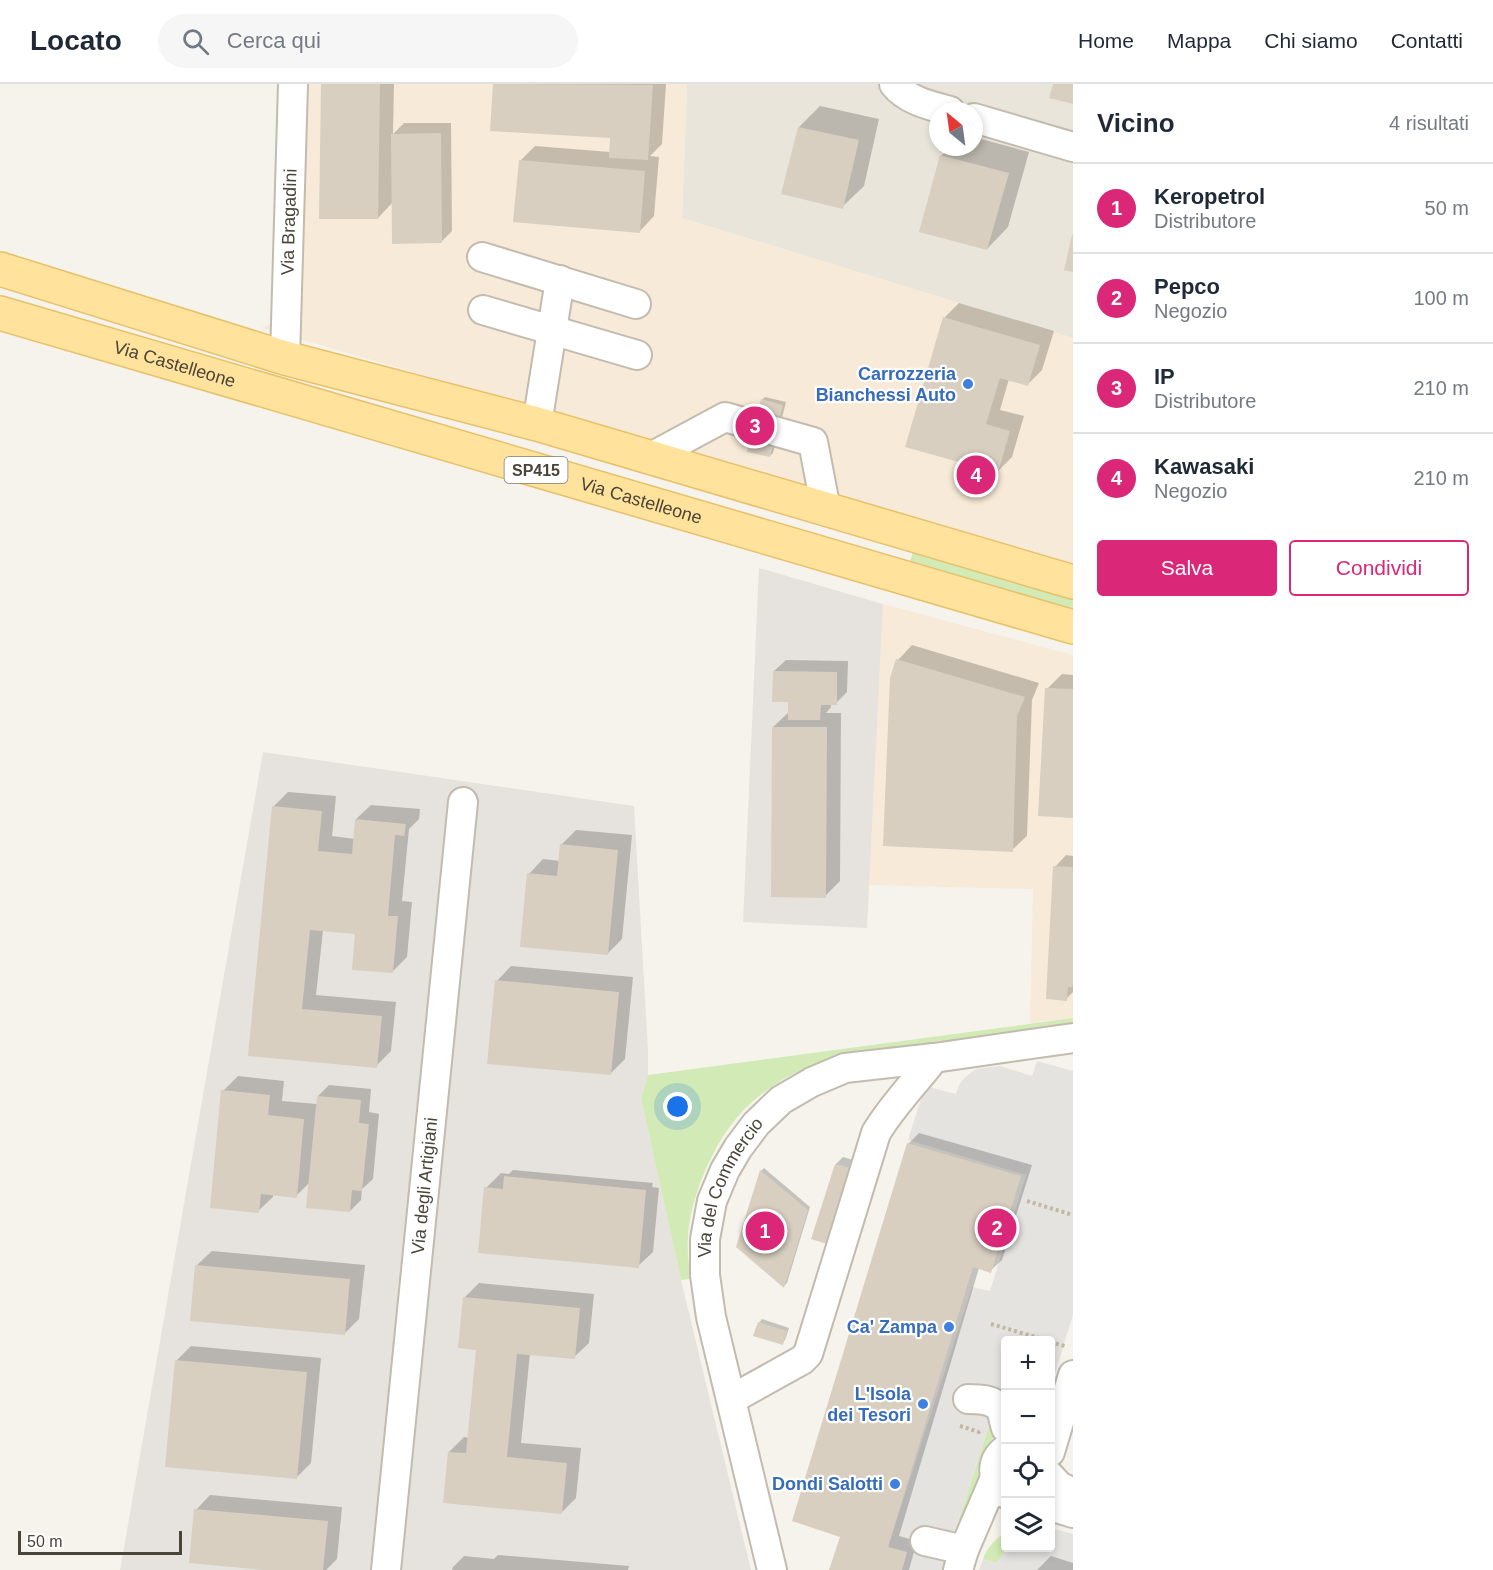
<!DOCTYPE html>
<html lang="it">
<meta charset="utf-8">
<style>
:root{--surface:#fff;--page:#f6f6f7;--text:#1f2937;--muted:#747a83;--line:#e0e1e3;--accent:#db2777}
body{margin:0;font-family:Helvetica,sans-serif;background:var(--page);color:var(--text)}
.controls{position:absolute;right:18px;bottom:18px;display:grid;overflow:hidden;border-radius:6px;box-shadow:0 3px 9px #0003}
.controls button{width:54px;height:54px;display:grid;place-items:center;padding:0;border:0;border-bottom:2px solid var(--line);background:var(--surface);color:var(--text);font:30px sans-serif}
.compass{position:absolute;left:929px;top:18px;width:54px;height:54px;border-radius:50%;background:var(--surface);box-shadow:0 3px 9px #0003;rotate:331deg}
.scale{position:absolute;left:18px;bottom:15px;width:164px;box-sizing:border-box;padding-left:6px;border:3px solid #4b4439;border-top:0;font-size:16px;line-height:21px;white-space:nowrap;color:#4b4439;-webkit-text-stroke:4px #fff;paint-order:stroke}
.you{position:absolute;left:678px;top:1023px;width:21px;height:21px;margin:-15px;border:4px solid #fff;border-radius:50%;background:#1a73e8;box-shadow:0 0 0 9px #1a73e833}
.badge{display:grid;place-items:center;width:39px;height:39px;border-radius:50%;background:var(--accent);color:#fff;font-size:20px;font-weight:700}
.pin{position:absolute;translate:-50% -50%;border:3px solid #fff;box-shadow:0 2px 6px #0006}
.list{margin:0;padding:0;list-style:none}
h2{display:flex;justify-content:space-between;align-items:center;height:78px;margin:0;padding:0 24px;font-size:26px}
h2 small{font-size:20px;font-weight:400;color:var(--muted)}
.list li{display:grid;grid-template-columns:39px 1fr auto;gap:18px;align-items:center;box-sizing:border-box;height:90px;padding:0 24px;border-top:2px solid var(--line)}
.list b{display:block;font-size:22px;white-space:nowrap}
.list p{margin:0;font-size:20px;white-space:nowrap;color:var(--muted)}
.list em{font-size:20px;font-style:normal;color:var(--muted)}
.actions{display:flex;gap:12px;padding:18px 24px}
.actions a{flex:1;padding:14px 0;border:2px solid var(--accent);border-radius:6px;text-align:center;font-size:21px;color:var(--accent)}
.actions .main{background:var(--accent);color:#fff}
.icon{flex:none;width:33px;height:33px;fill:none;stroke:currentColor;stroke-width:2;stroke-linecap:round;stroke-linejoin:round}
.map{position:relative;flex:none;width:1073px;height:1486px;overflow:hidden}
header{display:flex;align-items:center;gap:36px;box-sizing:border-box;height:84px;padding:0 30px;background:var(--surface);border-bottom:2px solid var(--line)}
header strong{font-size:28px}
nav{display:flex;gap:33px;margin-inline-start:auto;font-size:21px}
.search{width:420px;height:54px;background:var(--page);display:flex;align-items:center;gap:15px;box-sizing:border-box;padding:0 21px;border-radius:33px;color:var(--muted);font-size:22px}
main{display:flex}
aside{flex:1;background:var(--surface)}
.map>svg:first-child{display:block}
</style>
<header>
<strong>Locato</strong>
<div class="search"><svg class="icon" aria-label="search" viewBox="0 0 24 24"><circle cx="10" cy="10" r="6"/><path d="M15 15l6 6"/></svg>Cerca qui</div>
<nav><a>Home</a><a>Mappa</a><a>Chi siamo</a><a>Contatti</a></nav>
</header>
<main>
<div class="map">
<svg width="1073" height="1486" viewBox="0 0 1073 1486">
<rect width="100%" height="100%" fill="#f6f3ec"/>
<path fill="#eae5da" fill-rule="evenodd" d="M 687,0 L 1073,0 L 1073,254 L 682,134 ZM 938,27 L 974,27 L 974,63 L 938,63 Z"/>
<g fill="#f7ead8">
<path d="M 288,0 L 687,0 L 682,134 L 1073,254 L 1073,479 L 261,244 L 275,238 Z"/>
<path d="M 883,520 L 1073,571 L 1073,934 L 1030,939 L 1033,805 L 869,801 Z"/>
</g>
<g fill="#e6e2dd">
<path d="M 759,484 L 883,520 L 867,844 L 743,838 Z"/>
<path d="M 263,668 L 634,722 L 648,967 L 648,991 L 641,1014 L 681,1196 L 751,1486 L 120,1486 Z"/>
</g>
<g fill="#d2eab5">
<path d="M 913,468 L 1073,514 L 1073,525 L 910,477 Z"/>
<path d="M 1073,934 L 1073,941 L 835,973 C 814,981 792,988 773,1002 C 762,1009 750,1019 741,1029 C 714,1058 690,1113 688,1153 C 687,1167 689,1181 690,1195 L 681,1196 L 641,1014 L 648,991 Z"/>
<path d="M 995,1341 L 995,1352 C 978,1371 976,1380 980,1405 L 955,1447 L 989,1342 Z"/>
<path d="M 1005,1448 L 1006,1464 L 1007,1464 L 997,1479 L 983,1475 C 987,1463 995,1456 1005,1448 Z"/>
</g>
<g fill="#e5e3e0">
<path d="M 1037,977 L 1073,987 L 1073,1231 L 1051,1302 L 1050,1256 L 1006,1256 L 1005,1330 L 994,1333 L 989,1342 L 942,1486 L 902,1486 L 907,1468 L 888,1463 L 972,1203 L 990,1207 L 1026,1091 L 908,1056 L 925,1002 L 956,1010 L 959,1001 L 965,993 L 976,985 L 1000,982 L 1032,992 Z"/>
<path d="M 1051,1444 L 1073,1450 L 1073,1486 L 979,1486 L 983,1475 L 997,1479 L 1007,1464 L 1050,1464 Z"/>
</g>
<g fill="#0003">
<path d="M 322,0 L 394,0 L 393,50 L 404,39 L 451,39 L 452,147 L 441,158 L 393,118 L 378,134 Z"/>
<path d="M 494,0 L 666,0 L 662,60 L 650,72 L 659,73 L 654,132 L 640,147 L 520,77 L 535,62 L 610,68 L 611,53 L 491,46 Z"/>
<path d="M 820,22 L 879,35 L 864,102 L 842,123 L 799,43 Z"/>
<path d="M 974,53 L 1029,68 L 1008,143 L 987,165 L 941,72 L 950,63 L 974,63 Z"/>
<path d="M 959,219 L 1054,247 L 1042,286 L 1028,300 L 1009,295 L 1000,326 L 1024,332 L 1012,373 L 997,388 L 944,234 Z"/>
<path d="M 765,313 L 786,318 L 773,369 L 770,372 L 762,316 Z"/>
<path d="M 912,561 L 1039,599 L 1032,616 L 1027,752 L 1012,766 L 898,576 Z"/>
<path d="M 786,576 L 848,577 L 847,608 L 836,619 L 831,619 L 831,623 L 826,629 L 841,629 L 840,797 L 825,812 L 773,643 L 788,629 L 790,629 L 790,617 L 774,587 Z"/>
<path d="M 1062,590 L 1073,591 L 1073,733 L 1047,605 Z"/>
<path d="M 288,708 L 336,712 L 332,752 L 355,755 L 356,735 L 371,721 L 420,725 L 419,735 L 409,745 L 402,817 L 412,818 L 407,873 L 392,888 L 357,849 L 323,846 L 316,911 L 396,918 L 391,967 L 376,982 L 250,970 L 273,723 Z"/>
<path d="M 576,746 L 632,751 L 622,855 L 607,870 L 529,790 L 543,775 L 560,777 L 561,761 Z"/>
<path d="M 1066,771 L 1073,772 L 1073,908 L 1066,915 L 1055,783 Z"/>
<path d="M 511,882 L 633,893 L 625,975 L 611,989 L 497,897 Z"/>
<path d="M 238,992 L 284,997 L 282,1017 L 317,1020 L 318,1012 L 329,1001 L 371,1005 L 369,1028 L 379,1030 L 373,1095 L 362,1105 L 361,1116 L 350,1127 L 310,1098 L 296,1112 L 273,1110 L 273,1113 L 258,1127 L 223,1007 Z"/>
<path d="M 919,1049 L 1032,1081 L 1002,1176 L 990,1187 L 979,1184 L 899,1452 L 917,1457 L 909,1486 L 831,1486 L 842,1452 L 908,1060 Z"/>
<path d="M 843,1073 L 857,1077 L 834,1152 L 836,1080 Z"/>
<path d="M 764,1084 L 810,1123 L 787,1199 L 784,1202 L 738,1163 L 761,1087 Z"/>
<path d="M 513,1086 L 653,1099 L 652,1103 L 659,1104 L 653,1168 L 638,1182 L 486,1104 L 501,1089 L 509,1090 Z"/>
<path d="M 212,1167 L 365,1181 L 359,1235 L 345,1249 L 197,1181 Z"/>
<path d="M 479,1199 L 594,1210 L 589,1259 L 574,1273 L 530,1269 L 521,1359 L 581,1364 L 576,1414 L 561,1429 L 449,1368 L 464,1353 L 469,1354 L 478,1264 L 464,1214 Z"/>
<path d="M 762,1235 L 789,1244 L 785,1256 L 782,1259 L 759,1239 Z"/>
<path d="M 191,1262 L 321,1274 L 311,1379 L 296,1394 L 176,1277 Z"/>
<path d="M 210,1411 L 342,1423 L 337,1475 L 326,1486 L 279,1486 L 191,1478 L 196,1426 Z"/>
<path d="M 498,1471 L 629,1482 L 628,1486 L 452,1486 L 453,1483 L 464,1472 L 494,1475 Z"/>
<path d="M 1051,1472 L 1073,1479 L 1073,1486 L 1037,1486 Z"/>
</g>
<g fill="#d8cfc1">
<path d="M 321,0 L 380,0 L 378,135 L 319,135 Z"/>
<path d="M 493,0 L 653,1 L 648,76 L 609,74 L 610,54 L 490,47 Z"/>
<path d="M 1053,0 L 1073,0 L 1073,20 L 1049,14 Z"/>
<path d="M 798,43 L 859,56 L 843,125 L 781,110 Z"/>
<path d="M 441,49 L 442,159 L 392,160 L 391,50 Z"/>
<path d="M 940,71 L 1009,89 L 987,166 L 919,148 Z"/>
<path d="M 519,76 L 645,87 L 640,149 L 513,138 Z"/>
<path d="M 1072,151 L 1073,151 L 1073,188 L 1064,186 Z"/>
<path d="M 943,233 L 1040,261 L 1028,302 L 1000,294 L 986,340 L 1010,347 L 998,389 L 905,363 Z"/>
<path d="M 761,315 L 783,321 L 770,373 L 747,368 Z"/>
<path d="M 896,575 L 1025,613 L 1017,632 L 1013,768 L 883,762 L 890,594 Z"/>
<path d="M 773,587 L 837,588 L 837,621 L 821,621 L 820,636 L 788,636 L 788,618 L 772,618 Z"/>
<path d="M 1045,604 L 1073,605 L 1073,734 L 1038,732 Z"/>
<path d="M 772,643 L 827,643 L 826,814 L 771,813 Z"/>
<path d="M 272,722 L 322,727 L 318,767 L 352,770 L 355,735 L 406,740 L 404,752 L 395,751 L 388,832 L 398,832 L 393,889 L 352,886 L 355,850 L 310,846 L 302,925 L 382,932 L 377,984 L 248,972 Z"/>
<path d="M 560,760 L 618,766 L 608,871 L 520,863 L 527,789 L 557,792 Z"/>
<path d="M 1053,782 L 1073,783 L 1073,903 L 1068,903 L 1067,917 L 1046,915 Z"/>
<path d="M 495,896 L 619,908 L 611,991 L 487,980 Z"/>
<path d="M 221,1006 L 270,1011 L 268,1031 L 304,1035 L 297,1114 L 261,1110 L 259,1129 L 210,1124 Z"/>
<path d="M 317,1012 L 361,1016 L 359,1039 L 369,1040 L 362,1107 L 352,1106 L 350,1128 L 306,1124 Z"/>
<path d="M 907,1059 L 1021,1092 L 991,1189 L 973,1183 L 888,1463 L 907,1468 L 902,1486 L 829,1486 L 840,1453 L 792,1437 Z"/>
<path d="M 835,1080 L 851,1084 L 827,1160 L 811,1155 Z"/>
<path d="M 760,1086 L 808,1126 L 784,1204 L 736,1163 Z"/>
<path d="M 504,1092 L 646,1106 L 639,1184 L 478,1169 L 484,1103 L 503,1105 Z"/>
<path d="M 195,1181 L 350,1195 L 345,1251 L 190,1237 Z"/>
<path d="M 463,1213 L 580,1224 L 575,1275 L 517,1270 L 507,1373 L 567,1379 L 562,1430 L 443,1419 L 448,1368 L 466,1369 L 476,1266 L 458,1264 Z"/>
<path d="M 758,1238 L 787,1247 L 783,1261 L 753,1252 Z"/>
<path d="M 175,1276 L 307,1288 L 297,1395 L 165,1383 Z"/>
<path d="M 194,1425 L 328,1437 L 323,1486 L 263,1486 L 189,1479 Z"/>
</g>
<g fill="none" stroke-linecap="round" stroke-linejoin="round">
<defs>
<g id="minor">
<path d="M 894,0 C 906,16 931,22 950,27"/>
<path d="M 974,34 L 1073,63"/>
<path d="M 482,173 L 636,220"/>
<path d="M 483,226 L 637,271"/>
<path id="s1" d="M 285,274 L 293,0"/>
<path d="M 537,340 L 560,196"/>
<path d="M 649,374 L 725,333 L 813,358 L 826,426"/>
<path d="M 732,1315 L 802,1276 L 808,1270 L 876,1049 C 892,1022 915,999 934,974"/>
<path d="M 968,1315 C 979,1315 993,1315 1000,1325 C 1003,1329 1004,1339 1006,1344"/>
<path d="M 1050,1368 L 1073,1291"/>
<path d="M 1050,1392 L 1059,1402 L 1073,1409"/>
<path d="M 1004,1409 C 991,1395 990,1377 1006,1365"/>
<path d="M 1050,1422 L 1073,1429"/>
<path d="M 925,1457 L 964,1466"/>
<path id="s2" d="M 386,1486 L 463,718"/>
<path id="s3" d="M 772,1486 L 711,1233 L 705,1191 L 705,1155 L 712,1117 L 725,1086 L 738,1064 L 756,1040 L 781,1016 L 812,998 L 845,984 L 934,974 L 1073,954"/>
<path d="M 958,1486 L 964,1466 L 994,1396"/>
</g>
<g id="major">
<path d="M 0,185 L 285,274 L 537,340 L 1073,498"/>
<path id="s4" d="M 0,229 L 1073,543"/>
</g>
</defs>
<use href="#minor" stroke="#c2bbae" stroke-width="32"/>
<use href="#major" stroke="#e6c16a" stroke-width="36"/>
<g stroke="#c4b79f" stroke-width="4" stroke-dasharray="3 3" stroke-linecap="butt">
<path d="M 1027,1117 L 1073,1131"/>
<path d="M 991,1240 L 1046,1256"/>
<path d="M 1050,1258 L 1065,1262"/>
<path d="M 960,1342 L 979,1348 L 981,1345"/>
</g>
<use href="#minor" stroke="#fff" stroke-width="28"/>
<use href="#major" stroke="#ffe39c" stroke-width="33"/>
</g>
<g fill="#3f7fe0" stroke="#fff" stroke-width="2">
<circle cx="968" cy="300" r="6"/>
<circle cx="949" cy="1243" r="6"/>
<circle cx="923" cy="1320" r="6"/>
<circle cx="895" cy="1400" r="6"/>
</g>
<g text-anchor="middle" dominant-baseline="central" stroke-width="4.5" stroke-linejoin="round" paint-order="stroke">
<rect fill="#fff" stroke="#817c74" stroke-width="1.5" x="504.5" y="373" width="63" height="26" rx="4.5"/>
<g font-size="16" font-weight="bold" fill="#4b4439">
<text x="536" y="386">SP415</text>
</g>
<g font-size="18" fill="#4b4439" stroke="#fff">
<text stroke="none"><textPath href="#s1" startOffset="136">Via Bragadini</textPath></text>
<text stroke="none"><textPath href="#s4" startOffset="182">Via Castelleone</textPath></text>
<text stroke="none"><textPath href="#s4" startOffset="668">Via Castelleone</textPath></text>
<text stroke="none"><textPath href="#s2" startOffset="386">Via degli Artigiani</textPath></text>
<text stroke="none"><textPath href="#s3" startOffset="396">Via del Commercio</textPath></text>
</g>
<g font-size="18" font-weight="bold" fill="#366cbe" stroke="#fff" text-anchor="end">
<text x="956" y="290">Carrozzeria<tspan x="956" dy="21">Bianchessi Auto</tspan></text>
<text x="937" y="1243">Ca' Zampa</text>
<text x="911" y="1310">L'Isola<tspan x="911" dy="21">dei Tesori</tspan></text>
<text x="883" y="1400">Dondi Salotti</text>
</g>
</g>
</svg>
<div class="controls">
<button>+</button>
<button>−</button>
<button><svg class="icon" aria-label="locate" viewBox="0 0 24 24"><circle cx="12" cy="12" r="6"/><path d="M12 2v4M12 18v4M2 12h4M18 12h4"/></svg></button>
<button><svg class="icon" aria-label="layers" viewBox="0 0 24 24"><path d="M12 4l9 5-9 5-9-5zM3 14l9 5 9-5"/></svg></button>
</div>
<svg class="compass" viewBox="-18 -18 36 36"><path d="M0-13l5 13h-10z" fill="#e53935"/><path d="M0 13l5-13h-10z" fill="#747a83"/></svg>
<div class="scale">50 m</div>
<div class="you"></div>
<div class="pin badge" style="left:765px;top:1147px">1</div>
<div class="pin badge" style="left:997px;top:1144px">2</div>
<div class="pin badge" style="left:755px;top:342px">3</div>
<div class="pin badge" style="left:976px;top:391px">4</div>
</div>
<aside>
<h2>Vicino<small>4 risultati</small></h2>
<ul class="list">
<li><span class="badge">1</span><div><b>Keropetrol</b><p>Distributore</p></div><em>50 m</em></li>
<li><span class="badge">2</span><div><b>Pepco</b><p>Negozio</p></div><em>100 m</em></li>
<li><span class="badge">3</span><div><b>IP</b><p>Distributore</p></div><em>210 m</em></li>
<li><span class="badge">4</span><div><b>Kawasaki</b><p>Negozio</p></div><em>210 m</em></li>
</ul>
<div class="actions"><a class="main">Salva</a><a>Condividi</a></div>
</aside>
</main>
